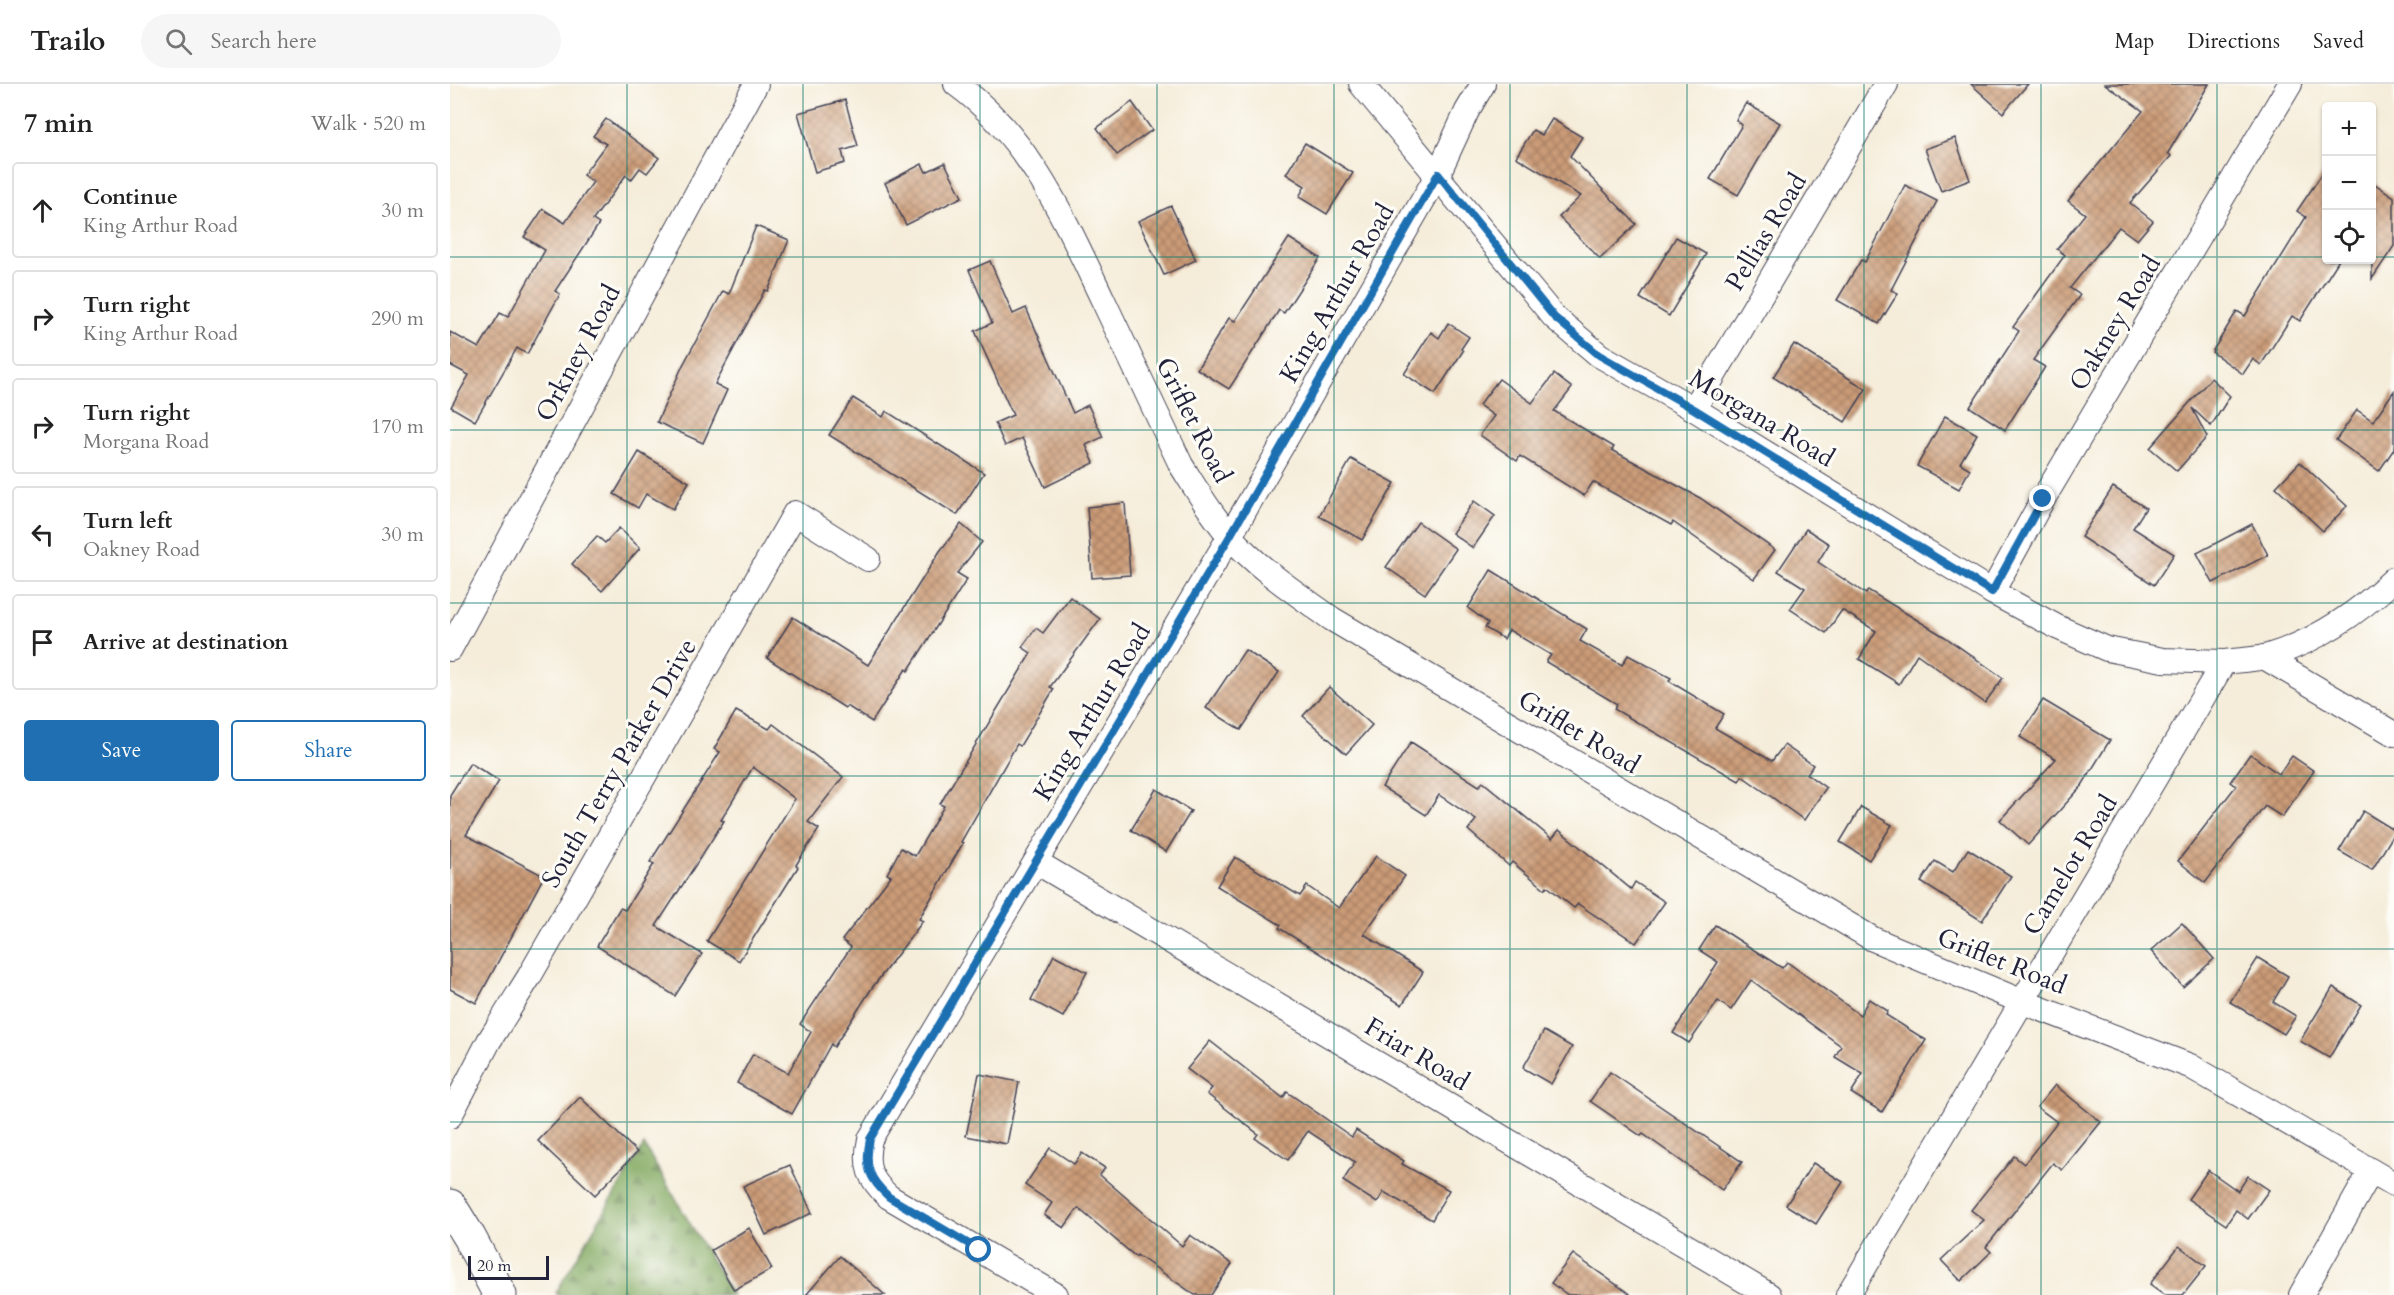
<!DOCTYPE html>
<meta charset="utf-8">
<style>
:root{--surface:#fff;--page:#f6f6f6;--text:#222;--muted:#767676;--line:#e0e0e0;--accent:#1f6fb2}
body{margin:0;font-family:Cardo,serif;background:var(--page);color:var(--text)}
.controls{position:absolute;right:18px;top:18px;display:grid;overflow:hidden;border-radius:6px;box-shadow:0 2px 4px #0004}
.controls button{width:54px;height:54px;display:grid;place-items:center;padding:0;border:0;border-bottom:2px solid var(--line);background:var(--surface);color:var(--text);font:30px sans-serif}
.scale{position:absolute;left:18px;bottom:15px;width:81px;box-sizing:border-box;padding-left:6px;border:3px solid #22223b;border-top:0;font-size:16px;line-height:21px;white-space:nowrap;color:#22223b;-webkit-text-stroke:4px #fdfcf7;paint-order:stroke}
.stop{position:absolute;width:18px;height:18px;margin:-14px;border:4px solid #1f6fb2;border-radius:50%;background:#fff}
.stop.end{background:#1f6fb2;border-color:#fff;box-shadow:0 2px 6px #0008}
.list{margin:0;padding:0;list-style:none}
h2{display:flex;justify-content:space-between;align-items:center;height:78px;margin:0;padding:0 24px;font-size:26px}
h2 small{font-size:20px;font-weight:400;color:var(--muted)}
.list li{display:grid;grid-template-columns:39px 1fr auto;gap:18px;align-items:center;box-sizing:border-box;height:96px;margin:0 12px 12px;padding:0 12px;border:2px solid var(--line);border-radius:6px}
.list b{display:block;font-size:22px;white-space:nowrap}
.list p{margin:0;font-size:20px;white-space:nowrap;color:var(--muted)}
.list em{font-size:20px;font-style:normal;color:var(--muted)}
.actions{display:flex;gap:12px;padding:18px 24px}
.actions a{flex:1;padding:14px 0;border:2px solid var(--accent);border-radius:6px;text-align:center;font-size:21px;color:var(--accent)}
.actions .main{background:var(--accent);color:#fff}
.icon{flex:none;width:33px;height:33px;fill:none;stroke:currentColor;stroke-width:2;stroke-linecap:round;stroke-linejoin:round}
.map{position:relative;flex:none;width:1944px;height:1211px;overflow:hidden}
header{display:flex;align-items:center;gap:36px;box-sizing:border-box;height:84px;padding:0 30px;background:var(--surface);border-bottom:2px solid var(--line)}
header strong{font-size:28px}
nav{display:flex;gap:33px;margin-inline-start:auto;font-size:21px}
.search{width:420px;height:54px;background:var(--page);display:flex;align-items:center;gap:15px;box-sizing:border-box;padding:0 21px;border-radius:33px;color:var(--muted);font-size:22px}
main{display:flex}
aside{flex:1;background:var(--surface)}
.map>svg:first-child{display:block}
</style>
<header>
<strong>Trailo</strong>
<div class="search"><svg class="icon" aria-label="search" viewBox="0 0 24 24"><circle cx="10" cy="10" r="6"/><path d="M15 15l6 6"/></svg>Search here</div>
<nav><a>Map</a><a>Directions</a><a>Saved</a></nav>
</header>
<main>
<aside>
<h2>7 min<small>Walk · 520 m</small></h2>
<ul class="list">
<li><svg class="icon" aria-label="ahead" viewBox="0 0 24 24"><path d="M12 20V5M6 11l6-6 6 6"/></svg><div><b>Continue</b><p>King Arthur Road</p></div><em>30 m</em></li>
<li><svg class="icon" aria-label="right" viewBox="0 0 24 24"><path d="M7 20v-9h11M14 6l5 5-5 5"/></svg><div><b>Turn right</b><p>King Arthur Road</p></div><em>290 m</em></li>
<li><svg class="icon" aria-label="right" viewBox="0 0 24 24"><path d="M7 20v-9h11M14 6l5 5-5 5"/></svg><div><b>Turn right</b><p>Morgana Road</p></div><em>170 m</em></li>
<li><svg class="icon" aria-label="left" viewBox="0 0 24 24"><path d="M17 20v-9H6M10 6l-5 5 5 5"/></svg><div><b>Turn left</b><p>Oakney Road</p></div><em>30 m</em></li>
<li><svg class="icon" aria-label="arrive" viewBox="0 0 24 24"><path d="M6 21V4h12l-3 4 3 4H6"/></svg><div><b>Arrive at destination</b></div></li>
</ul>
<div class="actions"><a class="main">Save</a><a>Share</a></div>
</aside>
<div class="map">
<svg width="1944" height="1211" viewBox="0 0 1944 1211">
<defs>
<pattern id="forest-firs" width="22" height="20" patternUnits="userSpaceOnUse" patternTransform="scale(1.5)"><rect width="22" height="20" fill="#81a85e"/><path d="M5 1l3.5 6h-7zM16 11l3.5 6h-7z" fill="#69884f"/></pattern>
<pattern id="building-cross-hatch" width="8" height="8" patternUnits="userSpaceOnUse" patternTransform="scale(1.5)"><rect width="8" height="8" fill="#cb9b77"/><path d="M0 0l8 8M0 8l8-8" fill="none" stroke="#a47e63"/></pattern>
</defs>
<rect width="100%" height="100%" fill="#fdfcf7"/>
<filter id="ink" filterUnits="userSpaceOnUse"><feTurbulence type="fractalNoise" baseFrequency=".0167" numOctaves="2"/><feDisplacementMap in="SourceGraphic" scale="12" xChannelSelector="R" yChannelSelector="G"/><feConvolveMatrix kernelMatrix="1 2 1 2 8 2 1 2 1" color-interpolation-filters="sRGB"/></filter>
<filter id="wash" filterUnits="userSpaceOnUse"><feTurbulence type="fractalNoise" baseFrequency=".008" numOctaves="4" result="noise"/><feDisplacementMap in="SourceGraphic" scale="24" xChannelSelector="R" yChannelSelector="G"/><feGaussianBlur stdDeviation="1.35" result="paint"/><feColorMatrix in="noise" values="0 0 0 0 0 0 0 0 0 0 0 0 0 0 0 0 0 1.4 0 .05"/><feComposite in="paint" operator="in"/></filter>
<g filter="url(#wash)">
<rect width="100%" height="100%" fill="#f5edda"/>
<path fill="url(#forest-firs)" stroke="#52654c" stroke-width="1.5" d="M 194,1061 L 282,1211 L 107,1211 L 106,1208 Z"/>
<g id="blocks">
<g fill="url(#building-cross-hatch)">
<path d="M 1521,0 L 1578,0 L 1553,29 Z"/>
<path d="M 1655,0 L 1759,0 L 1718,69 L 1721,72 L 1680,119 L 1703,137 L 1687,156 L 1669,143 L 1620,204 L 1630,211 L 1583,276 L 1595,283 L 1555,346 L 1520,323 L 1569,247 L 1563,243 L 1615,171 L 1607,165 L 1635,130 L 1618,117 L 1693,27 Z"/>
<path d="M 395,16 L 408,62 L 392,67 L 395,79 L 365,88 L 348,29 Z"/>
<path d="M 682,18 L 702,46 L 667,71 L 647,44 Z"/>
<path d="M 1296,19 L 1330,39 L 1288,111 L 1260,95 L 1292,41 L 1286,36 Z"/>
<path d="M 156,35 L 209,74 L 197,89 L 190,84 L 181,96 L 176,91 L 143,136 L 149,140 L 105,207 L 110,210 L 77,270 L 67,264 L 25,337 L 1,323 L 19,291 L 0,281 L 0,248 L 29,264 L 50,229 L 58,233 L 95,166 L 74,153 L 93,125 L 115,139 L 143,98 L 133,91 L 156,60 L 143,52 Z"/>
<path d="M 1102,35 L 1132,53 L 1120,72 L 1186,140 L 1150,175 L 1109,133 L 1131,112 L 1066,73 L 1083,46 L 1092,51 Z"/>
<path d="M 1505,54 L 1520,96 L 1491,107 L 1475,65 Z"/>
<path d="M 855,59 L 903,89 L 877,130 L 849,113 L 855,102 L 836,90 Z"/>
<path d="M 495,79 L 512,113 L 456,141 L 435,99 L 472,80 L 476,88 Z"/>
<path d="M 1876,84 L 1876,176 L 1889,176 L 1850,237 L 1842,232 L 1811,281 L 1803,275 L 1793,290 L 1762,268 L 1787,227 L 1795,232 L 1856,133 L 1847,127 Z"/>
<path d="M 1922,98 L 1944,113 L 1944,162 L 1922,195 Z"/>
<path d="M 1455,101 L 1487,117 L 1441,206 L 1448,209 L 1429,240 L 1387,216 L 1411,176 L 1415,178 Z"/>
<path d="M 721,122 L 746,176 L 714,191 L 688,137 Z"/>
<path d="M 306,142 L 339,156 L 318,207 L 315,206 L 265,300 L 277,306 L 253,359 L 207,338 L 233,281 L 273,207 L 279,210 Z"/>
<path d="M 1226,153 L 1256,170 L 1219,232 L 1190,214 Z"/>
<path d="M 839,154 L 870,174 L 834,229 L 829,226 L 779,305 L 747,285 L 779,234 L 785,237 Z"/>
<path d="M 540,177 L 563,230 L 576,224 L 623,329 L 638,321 L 653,353 L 636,361 L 644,379 L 595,403 L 572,354 L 555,362 L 545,339 L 563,331 L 525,247 L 542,239 L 519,186 Z"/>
<path d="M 998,239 L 1019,253 L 1011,265 L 1013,267 L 985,310 L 954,290 L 981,248 L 989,254 Z"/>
<path d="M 1344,260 L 1416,305 L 1395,338 L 1323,293 Z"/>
<path d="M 1104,290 L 1122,304 L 1104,327 L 1164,363 L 1162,366 L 1250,414 L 1325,466 L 1304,495 L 1223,438 L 1221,441 L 1143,398 L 1134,412 L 1070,372 L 1067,377 L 1030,351 L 1044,332 L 1029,321 L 1049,295 L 1082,319 Z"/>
<path d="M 1761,294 L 1780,312 L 1761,342 L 1742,324 L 1757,353 L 1727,387 L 1700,364 Z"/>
<path d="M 1944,307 L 1944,365 L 1929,387 L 1886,356 L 1907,326 L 1923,337 Z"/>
<path d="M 403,314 L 433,333 L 436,327 L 534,389 L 507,431 L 379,351 Z"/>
<path d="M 1495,332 L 1527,350 L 1510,379 L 1520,385 L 1509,405 L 1467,382 Z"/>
<path d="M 189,368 L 239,398 L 223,425 L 196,410 L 188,424 L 164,410 Z"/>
<path d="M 901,375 L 945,399 L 912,456 L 869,432 Z"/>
<path d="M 1850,378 L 1897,422 L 1873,447 L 1826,403 Z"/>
<path d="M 1663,403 L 1696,424 L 1683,444 L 1724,470 L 1704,501 L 1631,453 Z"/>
<path d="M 1024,417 L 1045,432 L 1023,464 L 1002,449 Z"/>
<path d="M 675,419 L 680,491 L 642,494 L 637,423 Z"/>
<path d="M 968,438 L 1006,465 L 975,510 L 936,483 Z"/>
<path d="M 511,440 L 532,458 L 507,489 L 517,495 L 458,587 L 456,585 L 422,638 L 397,622 L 395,624 L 317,574 L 343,533 L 418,581 L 490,467 Z"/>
<path d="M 1802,440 L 1818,471 L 1763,499 L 1747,469 Z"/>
<path d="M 169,444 L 190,464 L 152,507 L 122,480 L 147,452 L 155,459 Z"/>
<path d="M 1356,445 L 1379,460 L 1368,478 L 1416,510 L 1418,506 L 1495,553 L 1553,594 L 1535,619 L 1467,570 L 1449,600 L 1409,575 L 1426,547 L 1392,526 L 1376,549 L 1340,525 L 1355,504 L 1328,487 Z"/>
<path d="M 1041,486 L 1137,545 L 1130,557 L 1172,581 L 1178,571 L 1221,594 L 1219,597 L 1274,630 L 1265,644 L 1322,677 L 1334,661 L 1363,681 L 1357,690 L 1376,704 L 1354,736 L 1292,692 L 1289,697 L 1164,625 L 1167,620 L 1096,578 L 1101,571 L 1059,546 L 1054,555 L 1035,544 L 1038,539 L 1018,524 Z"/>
<path d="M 620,513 L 650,535 L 600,603 L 604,605 L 570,662 L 567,660 L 511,758 L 513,759 L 469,835 L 473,837 L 422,904 L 384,963 L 381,960 L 342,1030 L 287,999 L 303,970 L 338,989 L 361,948 L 350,940 L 401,863 L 392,856 L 441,792 L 437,790 L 451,764 L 465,772 L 494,722 L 490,720 L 581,569 L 572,563 L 586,544 L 593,549 Z"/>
<path d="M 795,566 L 829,588 L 791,646 L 756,624 Z"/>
<path d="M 879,603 L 922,641 L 896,670 L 853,632 Z"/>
<path d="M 1593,616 L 1660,656 L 1631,703 L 1578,761 L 1550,736 L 1606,675 L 1570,653 Z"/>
<path d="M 286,627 L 319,645 L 323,640 L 393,693 L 358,738 L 369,745 L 346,781 L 348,783 L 289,877 L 257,857 L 345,715 L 303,683 L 271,736 L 274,737 L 206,842 L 252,870 L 225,912 L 147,862 L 170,824 L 175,826 L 204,780 L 200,778 L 270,668 L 264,665 Z"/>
<path d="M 961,658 L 1029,702 L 1033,698 L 1102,755 L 1109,746 L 1181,805 L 1185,798 L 1215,818 L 1186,859 L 1128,820 L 1124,824 L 1097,802 L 1095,805 L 1062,778 L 1059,782 L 1018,746 L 1026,736 L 989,711 L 976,731 L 932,703 Z"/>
<path d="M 1800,670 L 1829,690 L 1842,672 L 1864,687 L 1832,733 L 1815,722 L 1755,799 L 1728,777 L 1786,702 L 1780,698 Z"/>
<path d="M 20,679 L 49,697 L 16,751 L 94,792 L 26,919 L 0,905 L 0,711 Z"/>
<path d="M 706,705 L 741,727 L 716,768 L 681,746 Z"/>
<path d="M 1411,723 L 1442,741 L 1419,776 L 1390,758 Z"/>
<path d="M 1913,727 L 1944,746 L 1944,750 L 1922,786 L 1889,767 Z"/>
<path d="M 1518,765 L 1561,792 L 1532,837 L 1471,798 L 1485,777 L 1503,788 Z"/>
<path d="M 926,772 L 955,792 L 914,850 L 973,888 L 952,921 L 829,844 L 831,841 L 767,802 L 785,773 L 850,812 L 857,802 L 889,824 Z"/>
<path d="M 1732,839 L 1764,875 L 1733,903 L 1701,867 Z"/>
<path d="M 1265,841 L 1332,884 L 1337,878 L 1410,931 L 1419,915 L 1438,927 L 1436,931 L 1476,956 L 1432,1028 L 1401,1009 L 1413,990 L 1385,973 L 1391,962 L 1301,896 L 1281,926 L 1268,917 L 1239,959 L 1223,949 L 1268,878 L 1249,866 Z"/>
<path d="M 604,871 L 637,888 L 613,933 L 581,916 Z"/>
<path d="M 1808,874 L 1838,892 L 1823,918 L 1846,932 L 1834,950 L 1780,918 Z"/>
<path d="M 1883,903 L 1911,921 L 1879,974 L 1850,957 Z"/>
<path d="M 1094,947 L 1122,963 L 1101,1000 L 1073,984 Z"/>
<path d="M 760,957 L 833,1014 L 837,1008 L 902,1053 L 906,1046 L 954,1077 L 952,1080 L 999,1106 L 982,1136 L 934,1108 L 927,1119 L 893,1097 L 905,1078 L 858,1047 L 838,1076 L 805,1054 L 808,1050 L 757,1010 L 762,1004 L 737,985 Z"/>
<path d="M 1160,988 L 1292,1078 L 1272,1106 L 1193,1050 L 1191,1052 L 1140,1017 Z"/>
<path d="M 529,990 L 569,998 L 557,1060 L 516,1052 Z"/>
<path d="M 1605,1001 L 1651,1038 L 1612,1086 L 1603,1079 L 1536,1163 L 1541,1168 L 1511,1197 L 1491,1176 L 1534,1136 L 1521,1126 L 1564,1072 L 1574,1080 L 1607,1038 L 1587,1023 Z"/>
<path d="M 130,1013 L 187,1068 L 145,1111 L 88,1057 Z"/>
<path d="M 600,1064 L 624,1080 L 632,1069 L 655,1084 L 650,1091 L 732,1162 L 740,1151 L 782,1180 L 761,1211 L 745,1211 L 687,1171 L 686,1173 L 628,1124 L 614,1144 L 594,1131 L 602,1119 L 575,1101 Z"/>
<path d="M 1363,1079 L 1393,1098 L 1366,1140 L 1336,1121 Z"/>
<path d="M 340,1081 L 362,1129 L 316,1151 L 293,1102 Z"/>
<path d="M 1758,1086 L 1788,1107 L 1798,1092 L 1819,1106 L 1798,1135 L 1786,1126 L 1776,1141 L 1738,1115 Z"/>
<path d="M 299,1144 L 322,1185 L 284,1206 L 261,1166 Z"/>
<path d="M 1729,1162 L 1756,1182 L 1733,1211 L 1715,1211 L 1700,1200 Z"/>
<path d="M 1123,1170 L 1181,1211 L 1118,1211 L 1101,1199 Z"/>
<path d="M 390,1172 L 435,1211 L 356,1211 Z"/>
</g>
</g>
</g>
<g filter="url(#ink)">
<use href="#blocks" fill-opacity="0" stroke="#424053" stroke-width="1.5"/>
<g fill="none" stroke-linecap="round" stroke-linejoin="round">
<defs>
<g id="street">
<path d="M 506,0 C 580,54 615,136 653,216 C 679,271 705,326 731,381 C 746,405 760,429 778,450 C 807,484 846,509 882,535 L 1423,855 L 1573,918 L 1740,982 L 1944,1100"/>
<path d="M 911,0 L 1104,233 L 1149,271 L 1244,325 L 1542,508 L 1607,543 L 1657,565 L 1713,576 L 1774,578"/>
<path d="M 1244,325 L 1436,0"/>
<path d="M 1542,508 L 1593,415 L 1840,0"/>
<path d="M 0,565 L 306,0"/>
<path d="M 1814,573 L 1944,650"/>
<path d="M 586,778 L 1319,1211"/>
<path d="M 0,1032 L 39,957 L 79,893 L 345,429 L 418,475"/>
<path d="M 606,1211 L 439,1113 C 419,1095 414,1082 420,1055 L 780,452 L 988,90 L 1017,27 L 1033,0"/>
<path d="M 1398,1211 L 1774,578 C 1787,576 1802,576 1815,573 C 1863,559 1908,529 1944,495"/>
<path d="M 1851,1211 L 1921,1087"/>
</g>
<path id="secondary" d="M 0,1122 L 19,1153 L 50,1211"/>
</defs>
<use href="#street" stroke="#424053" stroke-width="26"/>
<use href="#secondary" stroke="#424053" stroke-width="35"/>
<use href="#street" stroke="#fff" stroke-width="24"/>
<use href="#secondary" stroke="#fff" stroke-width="33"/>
</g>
</g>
<g fill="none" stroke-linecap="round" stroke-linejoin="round" filter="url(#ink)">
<path stroke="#1f6fb2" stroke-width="8" d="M 529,1166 L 439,1113 C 419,1095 414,1082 420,1055 L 780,452 L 988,90 L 1104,233 L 1149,271 L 1244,325 L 1542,508 L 1593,415"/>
</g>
<path fill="none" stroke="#0f766e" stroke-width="1.5" stroke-opacity="0.55" d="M 177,0 L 177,1211M 353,0 L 353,1211M 530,0 L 530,1211M 707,0 L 707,1211M 884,0 L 884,1211M 1060,0 L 1060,1211M 1237,0 L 1237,1211M 1414,0 L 1414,1211M 1591,0 L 1591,1211M 1767,0 L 1767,1211M 0,173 L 1876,173M 1922,173 L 1944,173M 0,346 L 1944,346M 0,519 L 1944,519M 0,692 L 1944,692M 0,865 L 1944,865M 0,1038 L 1944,1038"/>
<g text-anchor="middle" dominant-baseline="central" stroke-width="6" stroke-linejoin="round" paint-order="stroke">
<g font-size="26" fill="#22223b" stroke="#fdfcf7">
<text transform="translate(1316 148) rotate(-59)">Pellias Road</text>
<text transform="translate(887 209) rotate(-60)">King Arthur Road</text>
<text transform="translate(1665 239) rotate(-59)">Oakney Road</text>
<text transform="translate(128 269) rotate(-62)">Orkney Road</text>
<text transform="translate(1312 334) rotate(31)">Morgana Road</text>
<text transform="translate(744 336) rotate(63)">Griflet Road</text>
<text transform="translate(642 628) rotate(-59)">King Arthur Road</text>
<text transform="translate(1129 648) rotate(31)">Griflet Road</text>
<text transform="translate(169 679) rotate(-60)">South Terry Parker Drive</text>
<text transform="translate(1620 781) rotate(-59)">Camelot Road</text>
<text transform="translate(1552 877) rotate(22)">Griflet Road</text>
<text transform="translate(967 970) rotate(31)">Friar Road</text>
</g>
</g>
</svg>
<div class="controls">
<button>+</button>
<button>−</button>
<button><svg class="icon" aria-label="locate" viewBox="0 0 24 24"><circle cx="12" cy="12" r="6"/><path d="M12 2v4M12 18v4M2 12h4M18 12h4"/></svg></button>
</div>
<div class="scale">20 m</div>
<div class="stop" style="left:529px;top:1166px"></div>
<div class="stop end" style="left:1593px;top:415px"></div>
</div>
</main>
